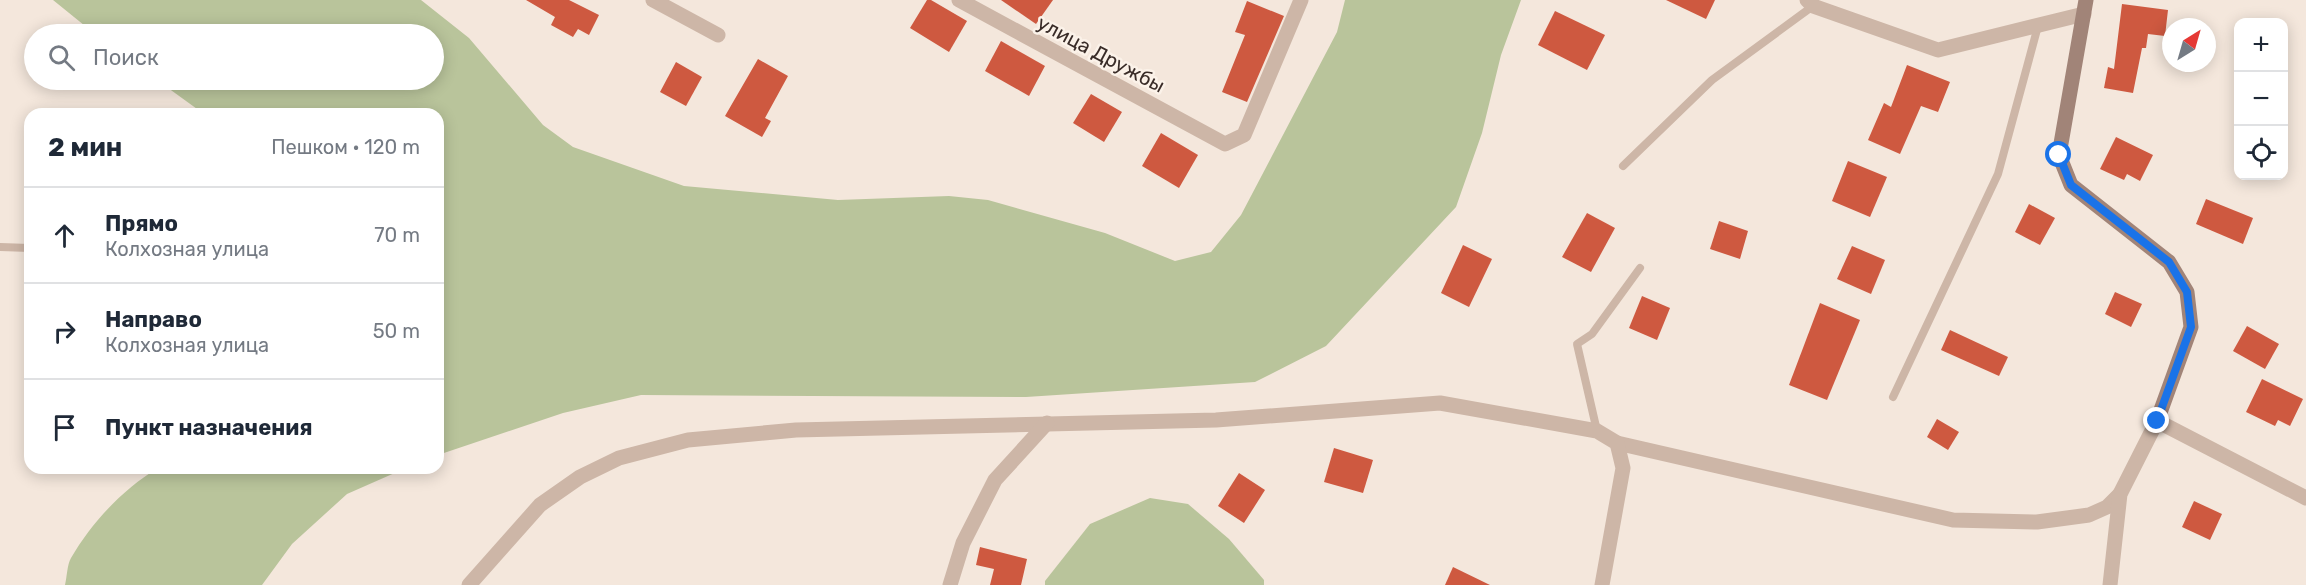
<!DOCTYPE html>
<html lang="ru">
<meta charset="utf-8">
<style>
:root{--surface:#fff;--page:#f2f2f3;--text:#1f2937;--muted:#747a83;--line:#e0e1e3}
body{margin:0;font-family:Rubik,sans-serif;background:var(--page);color:var(--text)}
.controls{position:absolute;right:18px;top:18px;display:grid;overflow:hidden;border-radius:12px;box-shadow:0 3px 15px #0003}
.controls button{width:54px;height:54px;display:grid;place-items:center;padding:0;border:0;border-bottom:2px solid var(--line);background:var(--surface);color:var(--text);font:30px sans-serif}
.compass{position:absolute;left:2162px;top:18px;width:54px;height:54px;border-radius:50%;background:var(--surface);box-shadow:0 3px 15px #0003;rotate:37deg}
.stop{position:absolute;width:18px;height:18px;margin:-14px;border:4px solid #1a73e8;border-radius:50%;background:#fff}
.stop.end{background:#1a73e8;border-color:#fff;box-shadow:0 2px 6px #0008}
.list{margin:0;padding:0;list-style:none}
h2{display:flex;justify-content:space-between;align-items:center;height:78px;margin:0;padding:0 24px;font-size:26px}
h2 small{font-size:20px;font-weight:400;color:var(--muted)}
.list li{display:grid;grid-template-columns:39px 1fr auto;gap:18px;align-items:center;box-sizing:border-box;height:96px;padding:0 24px;border-top:2px solid var(--line)}
.list b{display:block;font-size:22px;white-space:nowrap}
.list p{margin:0;font-size:20px;white-space:nowrap;color:var(--muted)}
.list em{font-size:20px;font-style:normal;color:var(--muted)}
.icon{flex:none;width:33px;height:33px;fill:none;stroke:currentColor;stroke-width:2;stroke-linecap:round;stroke-linejoin:round}
.map{position:relative;flex:none;width:2306px;height:585px;overflow:hidden}
.search{position:absolute;background:var(--surface);box-shadow:0 3px 15px #0003;left:24px;top:24px;width:420px;height:66px;display:flex;align-items:center;gap:15px;box-sizing:border-box;padding:0 21px;border-radius:33px;color:var(--muted);font-size:22px}
.panel{position:absolute;background:var(--surface);box-shadow:0 3px 15px #0003;left:24px;top:108px;width:420px;height:366px;border-radius:18px}
.map>svg:first-child{display:block}
</style>
<div class="map">
<svg width="2306" height="585" viewBox="0 0 2306 585">
<rect width="100%" height="100%" fill="#f4e7dc"/>
<g fill="#b9c49b">
<path d="M 53,0 L 421,0 L 469,38 L 543,125 L 573,147 L 684,186 L 838,200 L 949,196 L 988,200 L 1105,233 L 1175,261 L 1211,252 L 1241,215 L 1337,32 L 1345,0 L 1521,0 L 1501,55 L 1482,133 L 1456,207 L 1326,346 L 1255,382 L 1026,397 L 641,395 L 563,413 L 438,455 L 438,114 L 204,114 L 157,80 L 434,80 L 434,34 L 95,34 Z"/>
<path d="M 158,468 L 406,468 L 347,494 L 292,544 L 262,585 L 65,585 C 67,577 67,565 71,558 C 92,522 123,489 158,468 Z"/>
<path d="M 1150,498 L 1188,504 L 1229,539 L 1264,580 L 1264,585 L 1045,585 L 1045,581 L 1090,524 Z"/>
</g>
<g fill="#ce5940">
<path d="M 526,0 L 569,0 L 599,15 L 589,35 L 578,29 L 573,37 L 551,25 L 555,17 Z"/>
<path d="M 927,0 L 931,0 L 967,21 L 949,52 L 910,28 Z"/>
<path d="M 1001,0 L 1053,0 L 1036,24 Z"/>
<path d="M 1666,0 L 1715,0 L 1706,19 Z"/>
<path d="M 1247,1 L 1284,16 L 1247,102 L 1222,92 L 1245,35 L 1235,32 Z"/>
<path d="M 2122,4 L 2168,10 L 2165,36 L 2148,34 L 2146,48 L 2142,48 L 2133,93 L 2104,88 L 2108,67 L 2114,69 Z"/>
<path d="M 1555,11 L 1605,35 L 1587,70 L 1538,45 Z"/>
<path d="M 1001,41 L 1045,66 L 1029,96 L 985,71 Z"/>
<path d="M 758,59 L 788,76 L 765,118 L 771,121 L 762,137 L 725,116 Z"/>
<path d="M 676,62 L 702,77 L 686,106 L 660,92 Z"/>
<path d="M 1907,65 L 1950,82 L 1938,112 L 1921,106 L 1900,154 L 1868,140 L 1884,103 L 1891,107 Z"/>
<path d="M 1091,94 L 1122,112 L 1104,142 L 1073,123 Z"/>
<path d="M 1161,133 L 1198,155 L 1179,188 L 1142,166 Z"/>
<path d="M 2116,137 L 2153,155 L 2140,181 L 2127,174 L 2124,180 L 2100,169 Z"/>
<path d="M 1848,161 L 1887,177 L 1870,217 L 1832,201 Z"/>
<path d="M 2206,199 L 2253,218 L 2243,244 L 2196,224 Z"/>
<path d="M 2029,204 L 2055,218 L 2040,245 L 2015,232 Z"/>
<path d="M 1587,213 L 1615,228 L 1591,272 L 1562,257 Z"/>
<path d="M 1719,221 L 1748,231 L 1740,259 L 1710,249 Z"/>
<path d="M 1463,245 L 1492,259 L 1469,307 L 1441,293 Z"/>
<path d="M 1852,246 L 1885,260 L 1871,294 L 1837,279 Z"/>
<path d="M 2115,292 L 2142,304 L 2131,327 L 2105,314 Z"/>
<path d="M 1642,296 L 1670,308 L 1657,340 L 1629,328 Z"/>
<path d="M 1820,303 L 1860,320 L 1827,400 L 1789,385 Z"/>
<path d="M 2247,326 L 2279,344 L 2265,369 L 2233,351 Z"/>
<path d="M 1950,330 L 2008,357 L 1999,376 L 1941,350 Z"/>
<path d="M 2262,379 L 2303,399 L 2290,426 L 2278,420 L 2275,426 L 2246,412 Z"/>
<path d="M 1937,419 L 1959,432 L 1948,450 L 1927,437 Z"/>
<path d="M 1334,448 L 1373,460 L 1363,493 L 1324,482 Z"/>
<path d="M 1239,473 L 1265,490 L 1244,523 L 1218,506 Z"/>
<path d="M 2194,501 L 2222,514 L 2210,540 L 2182,527 Z"/>
<path d="M 980,547 L 1027,559 L 1021,585 L 990,585 L 994,569 L 976,565 Z"/>
<path d="M 1453,567 L 1490,585 L 1445,585 Z"/>
</g>
<g fill="none" stroke-linecap="round" stroke-linejoin="round">
<g stroke="#cdb6a7" stroke-width="8">
<path d="M 1623,166 L 1712,80 L 1813,6"/>
<path d="M 0,247 L 30,248"/>
<path d="M 1893,397 L 1998,174 L 2038,26"/>
<path d="M 1597,431 L 1577,344 L 1592,334 L 1640,268"/>
</g>
<g stroke="#cdb6a7" stroke-width="15">
<path d="M 653,0 L 718,35"/>
<path d="M 959,0 L 1225,144 L 1244,135 L 1301,0"/>
<path d="M 1807,0 L 1813,6 L 1938,50 L 2084,14"/>
<path d="M 1617,443 L 1953,520 L 2037,522 L 2089,515 L 2107,507 L 2120,494"/>
<path d="M 469,585 L 540,505 L 580,477 L 619,458 L 688,440 L 796,430 L 1216,420 L 1440,403 L 1597,431 L 1617,443 L 1623,468 L 1602,585"/>
<path d="M 950,585 L 963,543 L 995,480 L 1047,423"/>
<path d="M 2110,585 L 2120,494 L 2157,421 L 2306,498"/>
</g>
<path stroke="#a18478" stroke-width="15" d="M 2086,0 L 2059,155 L 2071,185 L 2169,262 L 2187,292 L 2191,327 L 2157,421"/>
</g>
<g fill="none" stroke-linecap="round" stroke-linejoin="round">
<path stroke="#1a73e8" stroke-width="8" d="M 2059,155 L 2071,185 L 2169,262 L 2187,292 L 2191,327 L 2157,421"/>
</g>
<g text-anchor="middle" dominant-baseline="central" stroke-width="5" stroke-linejoin="round" paint-order="stroke">
<g font-size="20" fill="#392c28" stroke="#fbf2e9">
<text transform="translate(1101 54) rotate(28)">улица Дружбы</text>
</g>
</g>
</svg>
<div class="controls">
<button>+</button>
<button>−</button>
<button><svg class="icon" aria-label="locate" viewBox="0 0 24 24"><circle cx="12" cy="12" r="6"/><path d="M12 2v4M12 18v4M2 12h4M18 12h4"/></svg></button>
</div>
<svg class="compass" viewBox="-18 -18 36 36"><path d="M0-13l5 13h-10z" fill="#e53935"/><path d="M0 13l5-13h-10z" fill="#747a83"/></svg>
<div class="stop" style="left:2059px;top:155px"></div>
<div class="stop end" style="left:2157px;top:421px"></div>
<div class="search"><svg class="icon" aria-label="search" viewBox="0 0 24 24"><circle cx="10" cy="10" r="6"/><path d="M15 15l6 6"/></svg>Поиск</div>
<section class="panel">
<h2>2 мин<small>Пешком · 120 m</small></h2>
<ul class="list">
<li><svg class="icon" aria-label="ahead" viewBox="0 0 24 24"><path d="M12 20V5M6 11l6-6 6 6"/></svg><div><b>Прямо</b><p>Колхозная улица</p></div><em>70 m</em></li>
<li><svg class="icon" aria-label="right" viewBox="0 0 24 24"><path d="M7 20v-9h11M14 6l5 5-5 5"/></svg><div><b>Направо</b><p>Колхозная улица</p></div><em>50 m</em></li>
<li><svg class="icon" aria-label="arrive" viewBox="0 0 24 24"><path d="M6 21V4h12l-3 4 3 4H6"/></svg><div><b>Пункт назначения</b></div></li>
</ul>
</section>
</div>
